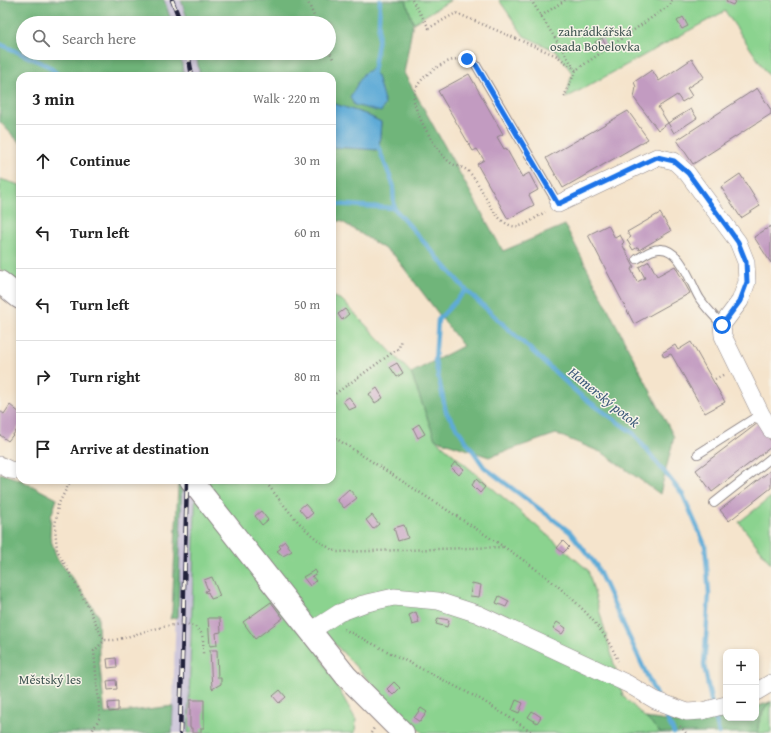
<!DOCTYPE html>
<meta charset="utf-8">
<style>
:root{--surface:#fff;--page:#f6f6f6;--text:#222;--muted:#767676;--line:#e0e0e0}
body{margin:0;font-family:"Gentium Book Plus",serif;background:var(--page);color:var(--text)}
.controls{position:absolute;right:12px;bottom:12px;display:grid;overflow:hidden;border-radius:8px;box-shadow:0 2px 6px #0003}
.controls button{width:36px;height:36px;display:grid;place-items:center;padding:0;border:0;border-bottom:1px solid var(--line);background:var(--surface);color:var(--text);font:20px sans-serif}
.stop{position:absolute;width:12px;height:12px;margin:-9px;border:3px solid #1a73e8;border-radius:50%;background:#fff}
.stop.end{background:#1a73e8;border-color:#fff;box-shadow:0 1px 4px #0008}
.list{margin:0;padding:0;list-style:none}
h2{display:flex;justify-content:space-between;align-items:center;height:52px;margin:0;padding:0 16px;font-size:17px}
h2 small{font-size:13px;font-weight:400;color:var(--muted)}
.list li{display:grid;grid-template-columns:26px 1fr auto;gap:12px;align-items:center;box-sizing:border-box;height:72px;padding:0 16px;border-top:1px solid var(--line)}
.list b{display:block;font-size:15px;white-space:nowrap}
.list em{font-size:13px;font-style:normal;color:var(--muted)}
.icon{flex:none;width:22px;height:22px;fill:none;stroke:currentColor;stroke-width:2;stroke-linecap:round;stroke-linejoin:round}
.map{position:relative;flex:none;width:771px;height:733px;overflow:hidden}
.search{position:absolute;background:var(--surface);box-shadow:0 2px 6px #0003;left:16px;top:16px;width:320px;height:44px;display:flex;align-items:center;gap:10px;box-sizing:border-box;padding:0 14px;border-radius:22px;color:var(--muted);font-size:15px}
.panel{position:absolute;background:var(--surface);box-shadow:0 2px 6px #0003;left:16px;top:72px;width:320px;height:412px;border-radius:12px}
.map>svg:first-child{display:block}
</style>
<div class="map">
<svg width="771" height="733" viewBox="0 0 771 733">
<rect width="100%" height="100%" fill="#f7f3e8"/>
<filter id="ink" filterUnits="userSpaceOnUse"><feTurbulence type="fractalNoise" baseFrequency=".025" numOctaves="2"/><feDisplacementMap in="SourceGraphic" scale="8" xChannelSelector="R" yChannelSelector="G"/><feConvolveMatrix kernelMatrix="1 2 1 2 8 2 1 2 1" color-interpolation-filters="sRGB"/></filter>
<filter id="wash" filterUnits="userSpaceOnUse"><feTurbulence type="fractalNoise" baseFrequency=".012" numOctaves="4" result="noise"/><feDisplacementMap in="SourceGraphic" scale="16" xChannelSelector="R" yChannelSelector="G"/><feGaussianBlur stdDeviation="0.9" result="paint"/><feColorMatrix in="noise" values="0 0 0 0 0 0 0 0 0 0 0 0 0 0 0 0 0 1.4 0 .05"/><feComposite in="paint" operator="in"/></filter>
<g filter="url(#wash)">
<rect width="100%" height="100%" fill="#f5e4cc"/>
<g fill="#c7c0d9">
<path d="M 164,0 L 181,0 L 189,23 L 172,23 Z"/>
<path d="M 180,53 L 196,53 L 200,76 L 184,76 Z"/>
<path d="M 180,480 L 196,480 L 188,733 L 172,733 Z"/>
</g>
<g fill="#8bd38f" stroke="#567a65">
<path d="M 406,0 L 451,0 L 413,23 Z"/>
<path d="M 499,0 L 771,0 L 771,79 L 725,11 L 566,98 L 572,73 L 556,51 L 524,36 Z"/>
<path d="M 0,179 L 20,185 L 20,284 L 0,269 Z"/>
<path d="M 332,296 L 342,300 L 411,373 L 435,439 L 588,570 L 623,696 L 661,733 L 423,733 L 393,707 L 335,644 L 320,656 L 356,720 L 355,733 L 188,733 L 196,480 L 332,480 Z"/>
<path d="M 771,497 L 771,564 L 739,522 Z"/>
<path d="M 771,701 L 771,733 L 758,733 C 757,720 763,711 771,701 Z"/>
</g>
<g fill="#70b57a" stroke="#496c5a">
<path d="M 0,0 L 164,0 L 172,23 L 23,23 L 23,53 L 180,53 L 184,76 L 20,76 L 20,143 L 0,122 Z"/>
<path d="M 181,0 L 406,0 L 413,23 L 404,73 L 503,251 L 565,225 L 674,437 L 660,494 L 603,453 L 556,434 L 489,457 L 435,439 L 411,373 L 463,346 L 394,255 L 341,221 L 332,221 L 332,147 L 379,150 L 381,122 L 365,114 L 332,103 L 332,76 L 200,76 L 196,53 L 329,53 L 329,23 L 189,23 Z"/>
<path d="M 0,473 L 21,480 L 57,499 L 51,516 L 50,537 L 57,558 L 84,594 L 98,615 L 99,658 L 105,714 L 173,706 L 172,733 L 0,733 Z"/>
<path d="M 182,481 L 178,617 L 170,619 L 172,611 L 178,485 Z"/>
<path d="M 770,702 C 762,712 757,720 758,733 L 661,733 L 646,718 L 681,723 L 726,716 L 726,718 L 756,718 L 756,707 Z"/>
</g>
<g fill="#5eabd7" stroke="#406689">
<path d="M 371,69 L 377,76 L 385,104 L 381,112 L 354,105 L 350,97 L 363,74 Z"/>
<path d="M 332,103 L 365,114 L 381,122 L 379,150 L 332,147 Z"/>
</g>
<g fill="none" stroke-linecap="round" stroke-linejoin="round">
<g stroke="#5eabd7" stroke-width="4.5">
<path d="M 0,44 L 48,66 L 60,76"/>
<path d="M 372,78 L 378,43 L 380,0"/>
<path d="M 377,144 L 393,184 L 394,208"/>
<path d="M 332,204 L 394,208 L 466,290 L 580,395 L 633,433 L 683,495 L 705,545 L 709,594 L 704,665 L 712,705"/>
<path d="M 466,290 L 438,320 L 435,361 L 446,412 L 484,467 L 570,532 L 596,565 L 656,695"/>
<path d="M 662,707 L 674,733"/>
<path d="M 714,712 L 719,733"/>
</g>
</g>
<g id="blocks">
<g fill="#c29bc1">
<path d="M 727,0 L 736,0 L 733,5 L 726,2 Z"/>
<path d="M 683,17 L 688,26 L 682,29 L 677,21 Z"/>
<path d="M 602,38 L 606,46 L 599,50 L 595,42 Z"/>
<path d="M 692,59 L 704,77 L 687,88 L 692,96 L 682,102 L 677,95 L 658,107 L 668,123 L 658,130 L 634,98 L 636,87 L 634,82 L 652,70 L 659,81 Z"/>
<path d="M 469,74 L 503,134 L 497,137 L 504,149 L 506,148 L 522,177 L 529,173 L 538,190 L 529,195 L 534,205 L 508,219 L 477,164 L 484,160 L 477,149 L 473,151 L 438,91 Z"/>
<path d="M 757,88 L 771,110 L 771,114 L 693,164 L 677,140 Z"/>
<path d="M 691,109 L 697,118 L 674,133 L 668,123 Z"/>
<path d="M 628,111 L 648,139 L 563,188 L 546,158 Z"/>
<path d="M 740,174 L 760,206 L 741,218 L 721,187 Z"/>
<path d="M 660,213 L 671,231 L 639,250 L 638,247 L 633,250 L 627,240 L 631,237 L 627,232 Z"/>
<path d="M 608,225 L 615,238 L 620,235 L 624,242 L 622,244 L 634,267 L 631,269 L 637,282 L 645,278 L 639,267 L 649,261 L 657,276 L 675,266 L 690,293 L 634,324 L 588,235 Z"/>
<path d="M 771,226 L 771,263 L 754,237 Z"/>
<path d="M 345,309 L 349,314 L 342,320 L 338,314 Z"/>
<path d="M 691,342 L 725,402 L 705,413 L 671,354 L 664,357 L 662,353 L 675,345 L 678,350 Z"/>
<path d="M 397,363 L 403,373 L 397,377 L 390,367 Z"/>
<path d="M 377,388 L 383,398 L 375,403 L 369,394 Z"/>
<path d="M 349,397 L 356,407 L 349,410 L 343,401 Z"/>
<path d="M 10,405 L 20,413 L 20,426 L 8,441 L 0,435 L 0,411 L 4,414 Z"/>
<path d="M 758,423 L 771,441 L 771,447 L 712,492 L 696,470 Z"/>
<path d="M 419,424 L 425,434 L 418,438 L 413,428 Z"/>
<path d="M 455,462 L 464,469 L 459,475 L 451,467 Z"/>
<path d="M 771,470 L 771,488 L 729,521 L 720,510 Z"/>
<path d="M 476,479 L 485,487 L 480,493 L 472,485 Z"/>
<path d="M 349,489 L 357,498 L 344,508 L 337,500 Z"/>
<path d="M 305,504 L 313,513 L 307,518 L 299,509 Z"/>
<path d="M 261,511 L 268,520 L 262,525 L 255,516 Z"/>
<path d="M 372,515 L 379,524 L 373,529 L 366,520 Z"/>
<path d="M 404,525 L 408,538 L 398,541 L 394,528 Z"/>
<path d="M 285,541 L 292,551 L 283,556 L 277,551 L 281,548 L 279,546 Z"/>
<path d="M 563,541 L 569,547 L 563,553 L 557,548 Z"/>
<path d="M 315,570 L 317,573 L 312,576 L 316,581 L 310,586 L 303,577 Z"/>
<path d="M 212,577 L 220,596 L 211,599 L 208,592 L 206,593 L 205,591 L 208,590 L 204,580 Z"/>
<path d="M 472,583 L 481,585 L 479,597 L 470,596 Z"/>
<path d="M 499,596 L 509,601 L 506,607 L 496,603 Z"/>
<path d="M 271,602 L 283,618 L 255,639 L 243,622 Z"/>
<path d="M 416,612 L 419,623 L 412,625 L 409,615 Z"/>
<path d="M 208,618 L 220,618 L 221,632 L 216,633 L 217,645 L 210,646 Z"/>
<path d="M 438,618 L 449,620 L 447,627 L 436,624 Z"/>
<path d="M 557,622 L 566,628 L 562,634 L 553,628 Z"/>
<path d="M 210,650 L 217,650 L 218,678 L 221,678 L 221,684 L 212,689 Z"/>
<path d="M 116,658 L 117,667 L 108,668 L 107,659 Z"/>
<path d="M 116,680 L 117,689 L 108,690 L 107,681 Z"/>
<path d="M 394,682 L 400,688 L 393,695 L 387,689 Z"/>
<path d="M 280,690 L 286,697 L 279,703 L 273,696 Z"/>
<path d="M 190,700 L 204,700 L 204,728 L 201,728 L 201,733 L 192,733 L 192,728 L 190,728 Z"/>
<path d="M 516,700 L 523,703 L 519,713 L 512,710 Z"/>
<path d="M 118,702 L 118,711 L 109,712 L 108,703 Z"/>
<path d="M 421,708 L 427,712 L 420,722 L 414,718 Z"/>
<path d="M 532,711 L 541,717 L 537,723 L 528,717 Z"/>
</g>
</g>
</g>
<g filter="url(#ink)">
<use href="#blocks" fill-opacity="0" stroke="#8c8384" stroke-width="1"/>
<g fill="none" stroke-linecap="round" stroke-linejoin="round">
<defs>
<g id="lane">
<path d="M 476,65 L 558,204"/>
<path d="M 637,259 C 644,255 651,249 659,249 C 681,247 691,285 700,299 C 706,308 715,317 722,325"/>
<path d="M 698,454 L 761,414"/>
<path d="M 714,503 L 771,458"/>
</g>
<g id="street">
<path d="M 558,204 L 657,157 L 674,161 L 687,173 L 738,242 L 746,262 L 747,282 L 740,301 L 722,325 L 723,336 L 761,414 L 771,430"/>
<path d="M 0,465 L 10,470 L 20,471"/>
<path d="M 311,631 L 339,613 L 363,604 L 394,597 L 438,601 L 478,614 L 628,684 L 655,700 L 687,712 L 702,711 L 726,705"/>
<path d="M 756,692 L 771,683"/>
</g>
<g id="secondary">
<path d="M 0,282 L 20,298"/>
<path d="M 191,480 L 346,676 L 403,733"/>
</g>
</defs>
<use href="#lane" stroke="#8c8384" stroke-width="10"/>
<use href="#street" stroke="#8c8384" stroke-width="18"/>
<use href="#secondary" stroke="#8c8384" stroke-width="24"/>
<g stroke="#8c8384" stroke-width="2.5" stroke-dasharray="1 3" stroke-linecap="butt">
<path d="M 307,0 L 317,23"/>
<path d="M 412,0 L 429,28 L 456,13 L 557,56 L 576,70"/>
<path d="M 531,0 L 574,68"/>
<path d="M 541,16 L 565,0"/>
<path d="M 329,50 L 334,61"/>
<path d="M 468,59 C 454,57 440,64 429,73 C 422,79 416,85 414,95 C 411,109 439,156 451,163 C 457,167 463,166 469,172 C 485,188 490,219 512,226 C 523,229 536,217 545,212"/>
<path d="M 564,97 L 576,70 L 670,5 L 672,0"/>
<path d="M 715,379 L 725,374"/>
<path d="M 332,396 L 399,348 L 401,339"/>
<path d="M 332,436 C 373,462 414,489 455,515 C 509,551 593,598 618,661"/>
<path d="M 71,480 L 58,505 L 55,527 L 57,550 L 90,610 L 101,635 L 105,640 L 114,640 C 133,637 184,615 198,629 C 205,635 203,648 203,656"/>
<path d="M 264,480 C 285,506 306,537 337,552 L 503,547"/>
<path d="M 344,629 L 480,699 L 534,733"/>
<path d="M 680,726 L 686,733"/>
<path d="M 91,733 L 100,717 L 94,651 L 105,640"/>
<path d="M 371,733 L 374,728"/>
</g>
<use href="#lane" stroke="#fff" stroke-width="8"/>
<use href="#street" stroke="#fff" stroke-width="17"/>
<use href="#secondary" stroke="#fff" stroke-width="22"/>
<defs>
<g id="rail">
<path d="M 172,0 L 181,23"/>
<path d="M 188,53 L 192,76"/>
<path d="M 180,733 L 187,480"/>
</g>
</defs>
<use href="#rail" stroke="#22223b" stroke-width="4.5"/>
<use href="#rail" stroke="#f7f3e8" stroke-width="3" stroke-dasharray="9" stroke-linecap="butt"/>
</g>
</g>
<g fill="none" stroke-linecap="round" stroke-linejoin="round" filter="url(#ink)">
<path stroke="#1a73e8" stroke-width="5" d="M 467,59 L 476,65 L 558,204 L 657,157 L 674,161 L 688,173 L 738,242 L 746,262 L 747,282 L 740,301 L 722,325"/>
</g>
<g text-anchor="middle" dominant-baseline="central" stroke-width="3" stroke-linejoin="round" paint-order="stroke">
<g font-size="13" fill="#425754" stroke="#f7f3e8">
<text x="595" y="31">zahrádkářská<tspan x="595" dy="15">osada Bobelovka</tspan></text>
<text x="50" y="679">Městský les</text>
</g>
<g font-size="14" font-style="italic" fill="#3a5979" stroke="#f7f3e8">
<text transform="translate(604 397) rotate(39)">Hamerský potok</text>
</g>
</g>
</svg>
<div class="controls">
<button>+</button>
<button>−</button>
</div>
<div class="stop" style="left:722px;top:325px"></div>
<div class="stop end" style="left:467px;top:59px"></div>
<div class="search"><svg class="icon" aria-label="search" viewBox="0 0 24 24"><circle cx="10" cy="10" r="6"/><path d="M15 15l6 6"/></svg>Search here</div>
<section class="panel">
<h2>3 min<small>Walk · 220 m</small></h2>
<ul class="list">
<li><svg class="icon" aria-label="ahead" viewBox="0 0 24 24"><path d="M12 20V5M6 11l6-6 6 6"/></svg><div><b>Continue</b></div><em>30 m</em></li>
<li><svg class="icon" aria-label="left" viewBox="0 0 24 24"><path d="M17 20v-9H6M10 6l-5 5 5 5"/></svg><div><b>Turn left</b></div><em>60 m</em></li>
<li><svg class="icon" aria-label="left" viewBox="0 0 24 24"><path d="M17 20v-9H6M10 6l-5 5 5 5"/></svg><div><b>Turn left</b></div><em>50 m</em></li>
<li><svg class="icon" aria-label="right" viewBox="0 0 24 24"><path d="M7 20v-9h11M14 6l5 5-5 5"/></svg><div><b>Turn right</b></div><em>80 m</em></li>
<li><svg class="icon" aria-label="arrive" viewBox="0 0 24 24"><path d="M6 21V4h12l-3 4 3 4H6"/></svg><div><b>Arrive at destination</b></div></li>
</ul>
</section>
</div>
